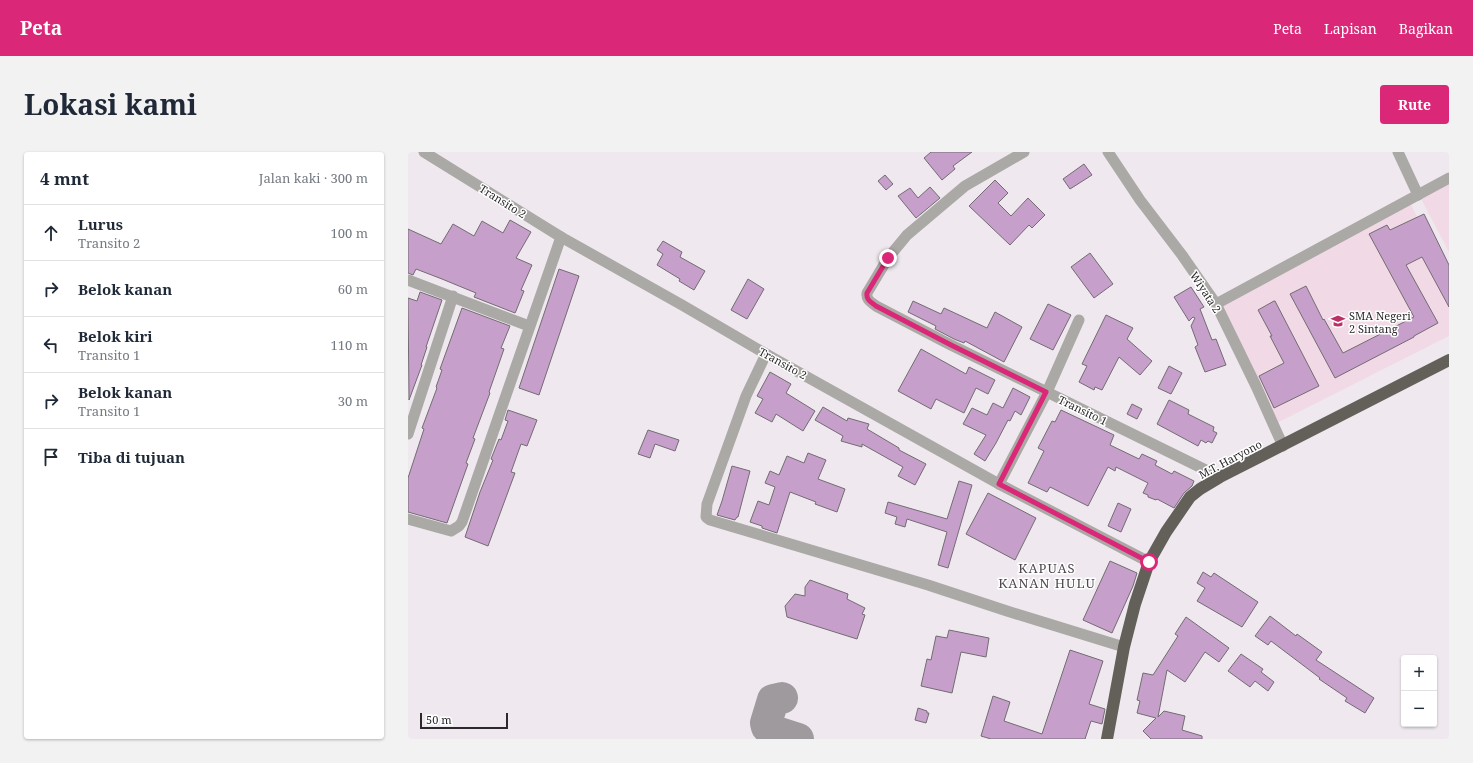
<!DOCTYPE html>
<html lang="id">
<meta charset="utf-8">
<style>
:root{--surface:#fff;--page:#f2f2f3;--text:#1f2937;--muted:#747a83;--line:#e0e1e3;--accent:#db2777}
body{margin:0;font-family:"Noto Serif",serif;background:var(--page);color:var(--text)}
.controls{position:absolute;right:12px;bottom:12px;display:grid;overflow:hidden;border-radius:4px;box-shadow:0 1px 3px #0004}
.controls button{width:36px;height:36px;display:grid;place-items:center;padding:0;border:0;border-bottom:1px solid var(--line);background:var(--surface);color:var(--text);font:20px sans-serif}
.scale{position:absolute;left:12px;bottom:10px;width:88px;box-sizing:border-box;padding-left:4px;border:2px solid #2b292b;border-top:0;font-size:11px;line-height:14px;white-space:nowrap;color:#2b292b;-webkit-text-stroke:3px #fff;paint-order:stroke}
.stop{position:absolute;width:12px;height:12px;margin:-9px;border:3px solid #db2777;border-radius:50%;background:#fff}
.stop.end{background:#db2777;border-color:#fff;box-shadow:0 1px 4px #0008}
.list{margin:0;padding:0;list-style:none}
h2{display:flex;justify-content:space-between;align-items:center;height:52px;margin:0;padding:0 16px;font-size:17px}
h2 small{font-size:13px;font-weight:400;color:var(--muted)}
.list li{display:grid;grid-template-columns:26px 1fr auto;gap:12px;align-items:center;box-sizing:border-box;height:56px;padding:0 16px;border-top:1px solid var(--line)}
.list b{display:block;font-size:15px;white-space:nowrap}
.list p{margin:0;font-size:13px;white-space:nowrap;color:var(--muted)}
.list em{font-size:13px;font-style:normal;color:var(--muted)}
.icon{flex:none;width:22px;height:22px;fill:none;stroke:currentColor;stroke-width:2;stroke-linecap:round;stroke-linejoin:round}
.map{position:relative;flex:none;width:1041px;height:587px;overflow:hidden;border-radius:4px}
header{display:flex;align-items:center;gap:24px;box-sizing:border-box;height:56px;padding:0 20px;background:var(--accent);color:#fff}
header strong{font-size:19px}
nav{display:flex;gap:22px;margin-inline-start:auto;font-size:14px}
.intro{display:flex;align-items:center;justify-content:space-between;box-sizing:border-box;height:96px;padding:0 24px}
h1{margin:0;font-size:28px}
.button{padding:10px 18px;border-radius:4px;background:var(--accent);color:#fff;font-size:14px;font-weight:700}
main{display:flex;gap:24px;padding:0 24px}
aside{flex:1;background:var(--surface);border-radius:4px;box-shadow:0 1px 3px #0004}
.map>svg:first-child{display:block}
</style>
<header>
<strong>Peta</strong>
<nav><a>Peta</a><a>Lapisan</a><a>Bagikan</a></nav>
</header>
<div class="intro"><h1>Lokasi kami</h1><a class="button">Rute</a></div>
<main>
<aside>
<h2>4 mnt<small>Jalan kaki · 300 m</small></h2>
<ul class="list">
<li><svg class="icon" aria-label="ahead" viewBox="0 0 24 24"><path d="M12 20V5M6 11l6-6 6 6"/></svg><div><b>Lurus</b><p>Transito 2</p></div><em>100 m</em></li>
<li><svg class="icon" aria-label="right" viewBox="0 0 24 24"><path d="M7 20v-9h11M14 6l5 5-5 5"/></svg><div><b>Belok kanan</b></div><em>60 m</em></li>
<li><svg class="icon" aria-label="left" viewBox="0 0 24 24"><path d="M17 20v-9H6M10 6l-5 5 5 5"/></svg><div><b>Belok kiri</b><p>Transito 1</p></div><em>110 m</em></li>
<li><svg class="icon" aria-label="right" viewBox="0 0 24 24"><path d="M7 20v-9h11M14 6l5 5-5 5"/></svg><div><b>Belok kanan</b><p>Transito 1</p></div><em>30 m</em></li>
<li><svg class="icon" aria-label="arrive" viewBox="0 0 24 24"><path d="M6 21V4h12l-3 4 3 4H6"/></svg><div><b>Tiba di tujuan</b></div></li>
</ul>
</aside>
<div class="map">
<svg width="1041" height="587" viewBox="0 0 1041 587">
<rect width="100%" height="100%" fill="#efe9ef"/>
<g fill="#f1dae5">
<path d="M 1041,32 L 1041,100 L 1013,47 Z"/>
<path d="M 1002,51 L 1041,125 L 1041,184 L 869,271 L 813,153 Z"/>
</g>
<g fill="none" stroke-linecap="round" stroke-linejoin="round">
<path stroke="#9e9a9e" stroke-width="32" d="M 374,546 L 365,548 L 358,571 L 359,575 L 362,578 L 390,587"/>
</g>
<g fill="#c79fcb" stroke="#726c72">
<path d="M 523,0 L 564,0 L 545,14 L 547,17 L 534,28 L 516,6 Z"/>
<path d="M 676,12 L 684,23 L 662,37 L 655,27 Z"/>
<path d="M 477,23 L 485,32 L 478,38 L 470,29 Z"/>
<path d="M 587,28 L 600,41 L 590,51 L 603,64 L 620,46 L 637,63 L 624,76 L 621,73 L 602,93 L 561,54 Z"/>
<path d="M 522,35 L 532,46 L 508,66 L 490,44 L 502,36 L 510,46 Z"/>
<path d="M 1016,62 L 1041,113 L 1041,155 L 1014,105 L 998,113 L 1030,171 L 1006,184 L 1006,185 L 927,226 L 882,142 L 898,134 L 915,168 L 916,167 L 935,201 L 1006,165 L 961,82 L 979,73 L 982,78 Z"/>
<path d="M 102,68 L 123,80 L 108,106 L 124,113 L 113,138 L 116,139 L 108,159 L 107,161 L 66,145 L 68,141 L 34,127 L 8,117 L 5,123 L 0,121 L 0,77 L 33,92 L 45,72 L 66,84 L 74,69 L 95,81 Z"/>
<path d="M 255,89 L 274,100 L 272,105 L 297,119 L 286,138 L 271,129 L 272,127 L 249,113 L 255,102 L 249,98 Z"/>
<path d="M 682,101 L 705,132 L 686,146 L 663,115 Z"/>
<path d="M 151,117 L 171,124 L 131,243 L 111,236 Z"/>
<path d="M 340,127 L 356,137 L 339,167 L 323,158 Z"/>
<path d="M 783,135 L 796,155 L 792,157 L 804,188 L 808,187 L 818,213 L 797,220 L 787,195 L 790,193 L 783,174 L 787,166 L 785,165 L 781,169 L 766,145 Z"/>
<path d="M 12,140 L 34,148 L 18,195 L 19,195 L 13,213 L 14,213 L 1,248 L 0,146 L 9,149 Z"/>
<path d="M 505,149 L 533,162 L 536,156 L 579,176 L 587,160 L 614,175 L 596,210 L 557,189 L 556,191 L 546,187 L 527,177 L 528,174 L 500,160 Z"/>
<path d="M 866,149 L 867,149 L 911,234 L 866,256 L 851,224 L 876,211 L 862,184 L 864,184 L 850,158 Z"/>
<path d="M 640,152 L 663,163 L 645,198 L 622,187 Z"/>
<path d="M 54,156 L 102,174 L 93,196 L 96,197 L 81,240 L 82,241 L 65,286 L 67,287 L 58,311 L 60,312 L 39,371 L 0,360 L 0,326 L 16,277 L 14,276 L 29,236 L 28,235 L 34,218 L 32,217 Z"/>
<path d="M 698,163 L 725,176 L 719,187 L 744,209 L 732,223 L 711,205 L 694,238 L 687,235 L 686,238 L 671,230 L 679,214 L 674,212 Z"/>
<path d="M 513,197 L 558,222 L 561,215 L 587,228 L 580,242 L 568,236 L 556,261 L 528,247 L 523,257 L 490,239 Z"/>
<path d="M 761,214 L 774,221 L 763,242 L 750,236 Z"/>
<path d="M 362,220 L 383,232 L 378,241 L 407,259 L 395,279 L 368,262 L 364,270 L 347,261 L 355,247 L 349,244 Z"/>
<path d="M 605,236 L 622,245 L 613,263 L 607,259 L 602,269 L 600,268 L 588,291 L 577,309 L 566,302 L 578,283 L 555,272 L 564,256 L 579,263 L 585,251 L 595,256 Z"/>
<path d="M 761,248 L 781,258 L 780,262 L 806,275 L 805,279 L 809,281 L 804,291 L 800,289 L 798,291 L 793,288 L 790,294 L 749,272 Z"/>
<path d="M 724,252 L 734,257 L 729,267 L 719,262 Z"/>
<path d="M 415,255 L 439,269 L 440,266 L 461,272 L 459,277 L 491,296 L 491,298 L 518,312 L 507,333 L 490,324 L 495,315 L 454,292 L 454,295 L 433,289 L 435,284 L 407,268 Z"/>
<path d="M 100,258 L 129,268 L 119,294 L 113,292 L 103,320 L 107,321 L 80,394 L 57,385 L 72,340 L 85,308 L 83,307 L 91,287 L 93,288 L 100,269 L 97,268 Z"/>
<path d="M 653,258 L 706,283 L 702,293 L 731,307 L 734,302 L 749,309 L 747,313 L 764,322 L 766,319 L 786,329 L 784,334 L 776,341 L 766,356 L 749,347 L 748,348 L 740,345 L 740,343 L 735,341 L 740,331 L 708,315 L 707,319 L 700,315 L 680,354 L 642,335 L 639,340 L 620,331 L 636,299 L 630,296 L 644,269 L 647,270 Z"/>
<path d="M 240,278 L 271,288 L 267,299 L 247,292 L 242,306 L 230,302 Z"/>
<path d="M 400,301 L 418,308 L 410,327 L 437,337 L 429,360 L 407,352 L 408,350 L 382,340 L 369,381 L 354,376 L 354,374 L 342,370 L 350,349 L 361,353 L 367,335 L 357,331 L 362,319 L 371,323 L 379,304 L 396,311 Z"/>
<path d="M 324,314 L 342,319 L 330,365 L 329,365 L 327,368 L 309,363 L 314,349 Z"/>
<path d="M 551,329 L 564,333 L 540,416 L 530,413 L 539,380 L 499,367 L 497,375 L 487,372 L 489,365 L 477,361 L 480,350 L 539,367 Z"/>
<path d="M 580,341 L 628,366 L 607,408 L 558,382 Z"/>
<path d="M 710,351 L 723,357 L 713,380 L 700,374 Z"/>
<path d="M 702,409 L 729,421 L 725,434 L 704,481 L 675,468 Z"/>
<path d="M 795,420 L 803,425 L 806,421 L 850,450 L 834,475 L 789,449 L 797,436 L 789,431 Z"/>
<path d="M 402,428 L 440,442 L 439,447 L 457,456 L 454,462 L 457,463 L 449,487 L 379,465 L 377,454 L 387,442 L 397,444 L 397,435 Z"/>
<path d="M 862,464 L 888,484 L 889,482 L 914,500 L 908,508 L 966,546 L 957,561 L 937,549 L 939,546 L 911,527 L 912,526 L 863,489 L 860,493 L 847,484 Z"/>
<path d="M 778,465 L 821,496 L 811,510 L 797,500 L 777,530 L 759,518 L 750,565 L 756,559 L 777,564 L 774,578 L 794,584 L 794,587 L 743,587 L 735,579 L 748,566 L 729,561 L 732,549 L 729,548 L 735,521 L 745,523 L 770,484 L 767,482 Z"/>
<path d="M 541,478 L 581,486 L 578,505 L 553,500 L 544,541 L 513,534 L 519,507 L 523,508 L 528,484 L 539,486 Z"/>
<path d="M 662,498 L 695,509 L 681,552 L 697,557 L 694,572 L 683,569 L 677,587 L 583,587 L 573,584 L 585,544 L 602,550 L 596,569 L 634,582 Z"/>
<path d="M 833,502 L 855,517 L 853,520 L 866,530 L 860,539 L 847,529 L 842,535 L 820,519 Z"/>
<path d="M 510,556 L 519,559 L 519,561 L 521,561 L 518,571 L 507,568 Z"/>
</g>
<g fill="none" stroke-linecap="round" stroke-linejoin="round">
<g stroke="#aba9a6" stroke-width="11">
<path d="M 16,0 L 153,85 L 274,153 L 358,202 L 591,332 L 741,410"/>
<path d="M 616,0 L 557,34 L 499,83 L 480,106 L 459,141 C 458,148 463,150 468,154 L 543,193 L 812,325"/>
<path d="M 700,0 L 732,48 L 774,103 L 808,152 L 848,234 L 875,294"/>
<path d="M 990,0 L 1010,43"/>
<path d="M 0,128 L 121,174"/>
<path d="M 808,152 L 1041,26"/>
<path d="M 358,202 L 338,244 L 299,352 L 298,365 L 302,368 L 520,433 L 599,459 L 716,495"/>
<path d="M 0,282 L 45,144"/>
<path d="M 591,332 L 639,240 L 671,168"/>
<path d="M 0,367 L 43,379 L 51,374 L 54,370 L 153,85"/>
</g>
<path stroke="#636059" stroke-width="12" d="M 699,587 L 716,495 L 727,452 L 741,410 L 758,380 L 782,345 L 792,337 L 812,325 L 1041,208"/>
</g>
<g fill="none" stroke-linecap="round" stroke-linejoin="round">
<path stroke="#db2777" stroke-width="5" d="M 480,106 L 459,141 C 458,148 463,150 468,154 L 543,193 L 638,240 L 591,332 L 741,410"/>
</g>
<defs>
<symbol id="school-bare" viewBox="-9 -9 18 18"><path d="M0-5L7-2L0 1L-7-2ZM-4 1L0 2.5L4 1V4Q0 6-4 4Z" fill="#bb3066" stroke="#fff" stroke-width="2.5" paint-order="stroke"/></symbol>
</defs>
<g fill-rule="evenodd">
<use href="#school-bare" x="920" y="159" width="20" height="20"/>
</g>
<g text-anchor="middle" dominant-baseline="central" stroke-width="3" stroke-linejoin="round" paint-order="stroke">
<g font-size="11" fill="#2b292b" stroke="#fff">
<text transform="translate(95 49) rotate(32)">Transito 2</text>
<text transform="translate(798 140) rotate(57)">Wiyata 2</text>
<text transform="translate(375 211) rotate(29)">Transito 2</text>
<text transform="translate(675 258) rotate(26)">Transito 1</text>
<text transform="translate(822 307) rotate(-28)">M.T. Haryono</text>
</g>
<g font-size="11" fill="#2b292b" stroke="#fff" text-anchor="start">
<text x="941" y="163">SMA Negeri<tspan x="941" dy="13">2 Sintang</tspan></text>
</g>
<g font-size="13" letter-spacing="1" fill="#504a50" stroke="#fff">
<text x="639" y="416">KAPUAS<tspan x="639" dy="15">KANAN HULU</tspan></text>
</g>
</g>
</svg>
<div class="controls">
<button>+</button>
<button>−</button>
</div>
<div class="scale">50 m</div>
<div class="stop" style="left:741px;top:410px"></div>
<div class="stop end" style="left:480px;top:106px"></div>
</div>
</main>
